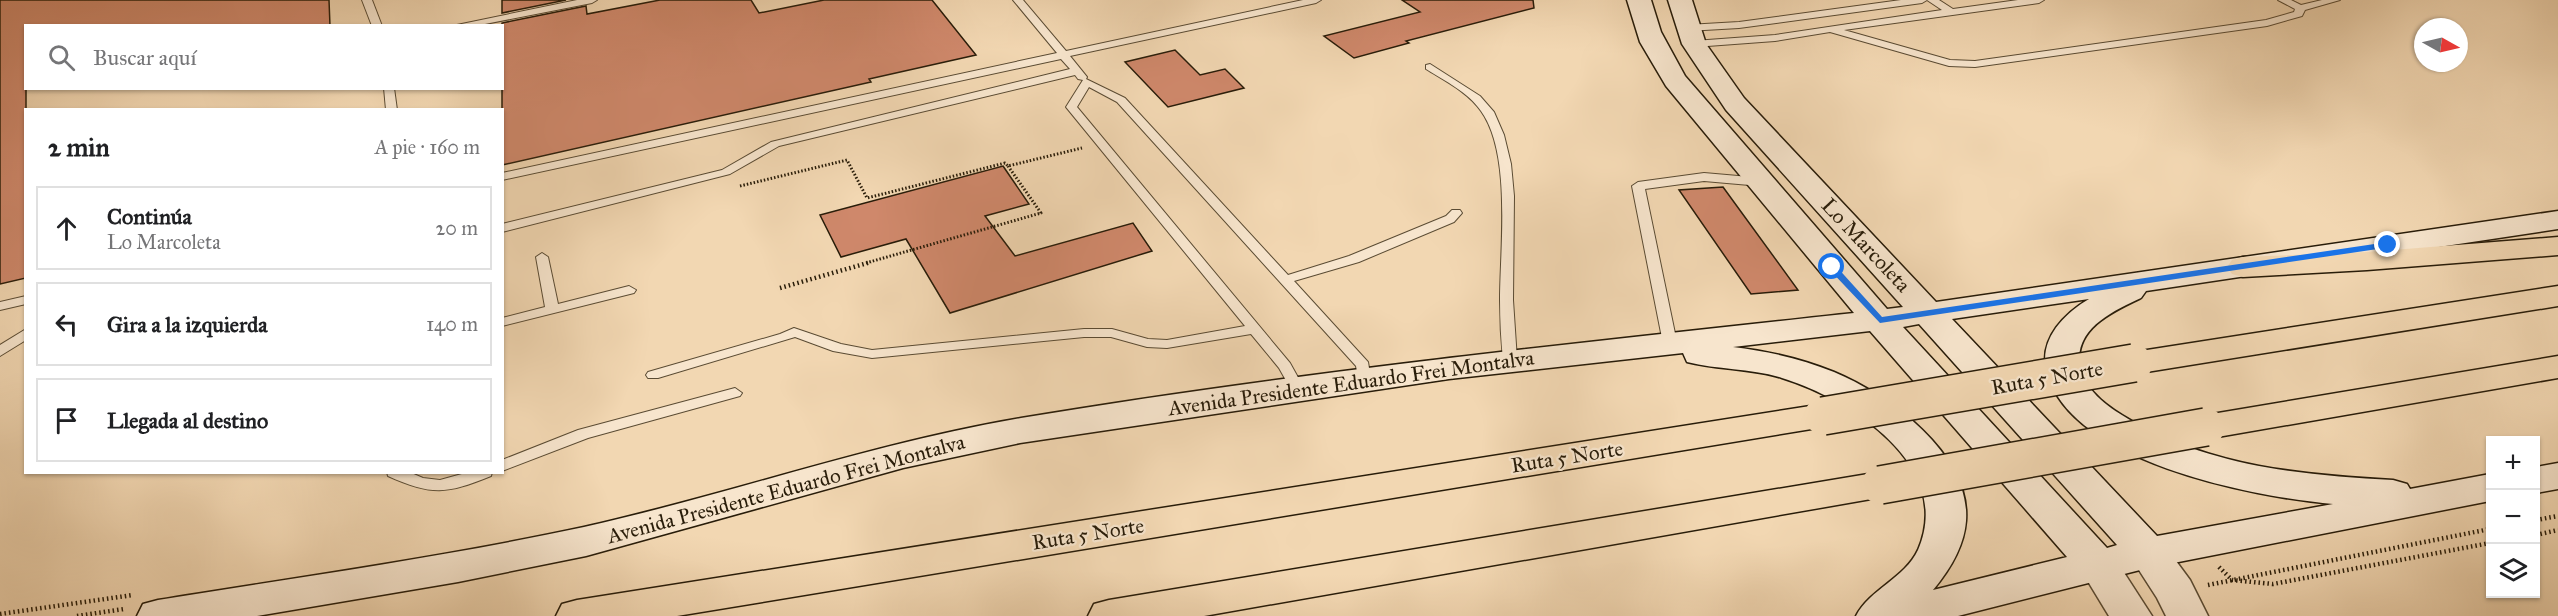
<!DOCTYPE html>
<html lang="es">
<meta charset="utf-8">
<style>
:root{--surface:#fff;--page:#f6f6f6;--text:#202124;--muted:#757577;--line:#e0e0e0}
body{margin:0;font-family:"IM FELL Great Primer",serif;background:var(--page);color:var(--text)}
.controls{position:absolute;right:18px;bottom:18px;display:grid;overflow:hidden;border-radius:0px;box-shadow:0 2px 4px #0004}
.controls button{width:54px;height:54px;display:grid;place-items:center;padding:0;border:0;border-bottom:2px solid var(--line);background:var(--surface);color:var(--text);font:30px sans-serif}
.compass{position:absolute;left:2414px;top:18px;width:54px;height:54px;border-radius:50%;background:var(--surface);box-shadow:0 2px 4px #0004;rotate:98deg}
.stop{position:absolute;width:18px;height:18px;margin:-14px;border:4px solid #1a73e8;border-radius:50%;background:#fff}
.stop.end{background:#1a73e8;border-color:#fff;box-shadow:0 2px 6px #0008}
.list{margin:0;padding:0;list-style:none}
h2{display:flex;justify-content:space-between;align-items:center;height:78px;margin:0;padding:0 24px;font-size:26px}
h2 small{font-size:20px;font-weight:400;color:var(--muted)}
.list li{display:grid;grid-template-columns:39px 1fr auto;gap:18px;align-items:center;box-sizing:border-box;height:84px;margin:0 12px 12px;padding:0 12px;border:2px solid var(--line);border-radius:0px}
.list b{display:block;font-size:22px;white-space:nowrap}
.list p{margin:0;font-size:20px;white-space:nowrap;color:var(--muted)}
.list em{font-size:20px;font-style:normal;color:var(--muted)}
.icon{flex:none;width:33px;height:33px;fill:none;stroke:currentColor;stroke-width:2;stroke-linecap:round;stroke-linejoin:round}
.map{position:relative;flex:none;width:2558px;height:616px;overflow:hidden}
.search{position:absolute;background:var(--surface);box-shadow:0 2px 4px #0004;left:24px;top:24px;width:480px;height:66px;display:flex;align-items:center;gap:15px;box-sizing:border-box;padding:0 21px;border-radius:0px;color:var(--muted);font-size:22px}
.panel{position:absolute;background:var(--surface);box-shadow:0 2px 4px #0004;left:24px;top:108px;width:480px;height:366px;border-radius:0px}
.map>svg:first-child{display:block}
</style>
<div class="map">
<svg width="2558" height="616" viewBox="0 0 2558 616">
<rect width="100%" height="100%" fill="#f2d7b2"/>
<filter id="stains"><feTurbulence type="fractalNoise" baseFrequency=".00333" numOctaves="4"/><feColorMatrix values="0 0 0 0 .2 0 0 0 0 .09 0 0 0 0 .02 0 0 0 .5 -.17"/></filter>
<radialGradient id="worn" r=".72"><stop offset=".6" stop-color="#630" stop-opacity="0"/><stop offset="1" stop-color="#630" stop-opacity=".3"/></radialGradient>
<g fill="#cf886b" stroke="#281c09" stroke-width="1.5">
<path d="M 0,0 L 329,0 L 330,26 L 26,26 L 26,278 L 0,284 Z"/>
<path d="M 502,0 L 566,0 L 502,13 Z"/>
<path d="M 660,0 L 751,0 L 759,13 L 824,0 L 932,0 L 976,55 L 869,79 L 871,82 L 502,165 L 502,23 L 586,6 L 587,14 Z"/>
<path d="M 1402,0 L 1533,0 L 1534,8 L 1406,41 L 1409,43 L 1354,58 L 1324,36 L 1420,12 Z"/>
<path d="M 1175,50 L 1200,75 L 1225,69 L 1244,88 L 1168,107 L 1125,62 Z"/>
<path d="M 1003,166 L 1029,204 L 985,216 L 1015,256 L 1133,223 L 1152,251 L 950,313 L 906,239 L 841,257 L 820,215 Z"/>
<path d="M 1723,187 L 1798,290 L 1751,294 L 1679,190 Z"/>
</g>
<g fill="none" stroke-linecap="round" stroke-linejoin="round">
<defs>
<g id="service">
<path d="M 362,0 L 372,0 L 382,26 L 372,26 Z"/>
<path d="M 577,0 L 597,0 L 592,3 L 475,26 L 452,26 Z"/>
<path d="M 1013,0 L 1023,0 L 1066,51 L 1303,0 L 1321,0 L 1316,3 L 1070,56 L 1087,77 L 1086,79 L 1125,98 L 1288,275 L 1349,256 L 1446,216 L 1452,210 L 1460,210 L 1462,213 L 1454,222 L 1359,262 L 1294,281 L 1368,362 L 1371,380 L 1369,383 L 1359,383 L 1356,366 L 1117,102 L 1089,87 L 1077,107 L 1290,363 L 1305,390 L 1303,393 L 1293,393 L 1279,368 L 1251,334 L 1167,348 L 1147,347 L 1111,337 L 1084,337 L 872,358 L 833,351 L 795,337 L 658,378 L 648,378 L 646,375 L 648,372 L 780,334 L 794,328 L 841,344 L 872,350 L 1084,329 L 1112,329 L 1148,339 L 1167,340 L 1245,326 L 1066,107 L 1083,80 L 1078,79 L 1075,75 L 779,146 L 730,174 L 502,232 L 502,224 L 722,170 L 771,142 L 1070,69 L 1061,59 L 502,180 L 502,173 L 1057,53 Z"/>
<path d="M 1901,0 L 1927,0 L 1922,3 L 1739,28 L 1687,31 L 1682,28 L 1687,25 L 1739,22 Z"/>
<path d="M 1927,0 L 1939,0 L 1953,9 L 2018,0 L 2044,0 L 2039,3 L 1844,30 L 1950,60 L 1975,61 L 2266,20 L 2294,12 L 2295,9 L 2278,0 L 2291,0 L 2301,5 L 2322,0 L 2340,0 L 2305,10 L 2302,16 L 2267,26 L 1975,67 L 1949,66 L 1830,32 L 1775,41 L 1694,47 L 1689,44 L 1694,41 L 1775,35 L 1942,10 Z"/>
<path d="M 1430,64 L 1480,96 L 1494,112 L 1504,135 L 1511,164 L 1514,196 L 1513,300 L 1517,360 L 1515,363 L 1510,364 L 1503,360 C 1501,340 1500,320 1500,300 C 1500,248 1512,154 1481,111 C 1468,92 1445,81 1426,69 L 1426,65 Z"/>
<path d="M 384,88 L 394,88 L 397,110 L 386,110 Z"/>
<path d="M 1704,173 L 1761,178 L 1767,182 L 1761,186 L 1704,181 L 1645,189 L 1677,343 L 1670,347 L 1663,343 L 1632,186 L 1638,182 Z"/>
<path d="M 542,253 L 548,257 L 558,304 L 629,286 L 636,290 L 634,293 L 502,326 L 502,318 L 545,307 L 536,257 Z"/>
<path d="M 26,296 L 26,304 L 0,310 L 0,302 Z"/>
<path d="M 26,329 L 26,340 L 0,356 L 0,345 Z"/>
<path d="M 735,388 L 742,393 L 740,396 L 588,438 L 502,471 L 502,460 L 578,430 Z"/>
<path d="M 387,472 L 409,472 L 423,478 L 440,480 L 469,472 L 492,472 L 491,476 C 447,494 432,496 388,476 Z"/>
</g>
<g id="tertiary">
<path d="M 2148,538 L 2162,542 L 2190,580 L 2208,616 L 2166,616 L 2157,598 L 2128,553 L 2134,542 Z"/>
<path d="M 2098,550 L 2112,554 L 2152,616 L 2109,616 L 2078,565 L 2084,554 Z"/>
</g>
<g id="secondary">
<path d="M 1627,0 L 1651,0 L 1661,32 L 1685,76 L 1887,309 L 1903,307 L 1726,110 L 1682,44 L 1668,0 L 1692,0 L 1706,44 L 1744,98 L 1936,302 L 2558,211 L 2558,229 L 2146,291 L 2141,298 C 2113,311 2073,329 2080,367 C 2086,393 2111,409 2132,421 C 2213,467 2302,475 2393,480 L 2407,484 L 2410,489 L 2490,474 L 2490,501 L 2148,568 L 1958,616 L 1856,616 C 1870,589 1905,578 1918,550 C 1955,465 1850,399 1782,378 C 1751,368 1718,370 1687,362 L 1683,353 L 1449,379 L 1020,443 L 903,468 L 586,556 L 458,582 L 257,616 L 137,616 L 143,604 L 158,600 C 300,577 444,557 584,527 C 731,494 873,443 1021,418 C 1297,372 1576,343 1854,313 L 1666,86 L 1640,42 ZM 2089,299 C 2065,313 2040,338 2046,368 C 2065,462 2255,497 2333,504 L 2157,536 L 1952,319 ZM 1919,324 L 2117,545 L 2107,548 L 1903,327 ZM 1870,331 L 2067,557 L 1933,590 C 1949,571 1964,547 1966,521 C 1971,454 1889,395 1834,372 C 1802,359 1767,351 1733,347 Z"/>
<path d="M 2558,463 L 2558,489 L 2536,493 L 2536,467 Z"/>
</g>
<g id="motorway">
<path d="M 2558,237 L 2558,255 L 2367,270 L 2243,277 L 2232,274 L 2227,267 L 2232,260 L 2243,257 L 2367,252 Z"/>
<path d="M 2558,286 L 2558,306 L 2134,374 L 2122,371 L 2117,363 L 2122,355 L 2134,352 Z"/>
<path d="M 2558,356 L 2558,378 L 2206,439 L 2193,436 L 2188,427 L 2193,418 L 2206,415 Z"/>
<path d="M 1823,404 L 1836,407 L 1841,416 L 1836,425 L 677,616 L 556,616 L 562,604 L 577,600 Z"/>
<path d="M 1880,472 L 1894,475 L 1899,485 L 1894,495 L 1204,616 L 1088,616 L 1094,604 L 1109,600 Z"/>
</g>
</defs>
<use href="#service" stroke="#5a4b33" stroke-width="2"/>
<use href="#tertiary" stroke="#5a4b33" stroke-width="3"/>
<use href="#secondary" stroke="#281c09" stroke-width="3"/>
<use href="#motorway" stroke="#281c09" stroke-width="3"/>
<g stroke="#281c09" stroke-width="3" stroke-dasharray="1.5 2" stroke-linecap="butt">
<path d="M 740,186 L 847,160 L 867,198 L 1005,163 L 1008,166 L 1082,148"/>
<path d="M 866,263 L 1041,213 L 1008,166"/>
</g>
<g stroke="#281c09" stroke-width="4.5" stroke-dasharray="1.5 3" stroke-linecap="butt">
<path d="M 780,288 L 871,262"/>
<path d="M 2536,520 L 2558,516"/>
<path d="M 2536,535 L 2558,530"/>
<path d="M 2219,567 L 2232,580 L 2273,584 L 2490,543"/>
<path d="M 2208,585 L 2490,529"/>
<path d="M 0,614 L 133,595"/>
<path d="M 77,616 L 124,609"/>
</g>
<use href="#service" fill="#f7e5cd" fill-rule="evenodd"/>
<use href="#tertiary" fill="#f7e5cd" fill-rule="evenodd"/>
<use href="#secondary" fill="#f7e5cd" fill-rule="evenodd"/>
<use href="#motorway" fill="#f2d7b2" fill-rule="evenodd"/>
<defs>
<g id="motorway-bridge">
<path d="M 1823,416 L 2134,363"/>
<path d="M 1880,485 L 2206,427"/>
</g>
</defs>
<use href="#motorway-bridge" stroke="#281c09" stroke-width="40" stroke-linecap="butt"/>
<use href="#motorway-bridge" stroke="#f2d7b2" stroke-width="37"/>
</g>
<path fill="#1a73e8" d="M 2388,242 L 2393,245 L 2391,247 L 1880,323 L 1827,267 L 1835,265 L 1882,317 Z"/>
<g text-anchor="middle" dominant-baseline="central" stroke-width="4.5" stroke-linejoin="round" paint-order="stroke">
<g font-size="21" fill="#281c09" stroke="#f7e5cd">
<text transform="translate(1866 245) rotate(47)">Lo Marcoleta</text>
<text transform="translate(2047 378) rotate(-10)">Ruta 5 Norte</text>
<text transform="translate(1351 383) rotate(-8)">Avenida Presidente Eduardo Frei Montalva</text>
<text transform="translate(1567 457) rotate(-9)">Ruta 5 Norte</text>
<text transform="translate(786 489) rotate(-15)">Avenida Presidente Eduardo Frei Montalva</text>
<text transform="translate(1088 534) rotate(-9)">Ruta 5 Norte</text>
</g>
</g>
<rect width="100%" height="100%" filter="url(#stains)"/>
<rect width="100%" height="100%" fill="url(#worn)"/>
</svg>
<div class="controls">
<button>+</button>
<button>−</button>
<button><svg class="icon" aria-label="layers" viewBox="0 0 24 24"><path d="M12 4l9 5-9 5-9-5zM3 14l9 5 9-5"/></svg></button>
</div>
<svg class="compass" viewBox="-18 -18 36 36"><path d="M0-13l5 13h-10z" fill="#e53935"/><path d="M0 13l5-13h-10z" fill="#757577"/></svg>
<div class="stop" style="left:1832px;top:267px"></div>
<div class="stop end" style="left:2388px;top:245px"></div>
<div class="search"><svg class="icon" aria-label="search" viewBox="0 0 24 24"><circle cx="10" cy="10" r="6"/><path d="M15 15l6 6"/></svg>Buscar aquí</div>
<section class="panel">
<h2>2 min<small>A pie · 160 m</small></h2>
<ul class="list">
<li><svg class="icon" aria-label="ahead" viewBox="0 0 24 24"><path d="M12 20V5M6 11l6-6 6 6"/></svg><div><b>Continúa</b><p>Lo Marcoleta</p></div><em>20 m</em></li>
<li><svg class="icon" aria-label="left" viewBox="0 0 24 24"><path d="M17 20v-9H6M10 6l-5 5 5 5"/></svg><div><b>Gira a la izquierda</b></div><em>140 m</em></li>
<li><svg class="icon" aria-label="arrive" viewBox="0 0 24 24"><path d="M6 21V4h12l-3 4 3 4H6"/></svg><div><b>Llegada al destino</b></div></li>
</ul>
</section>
</div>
